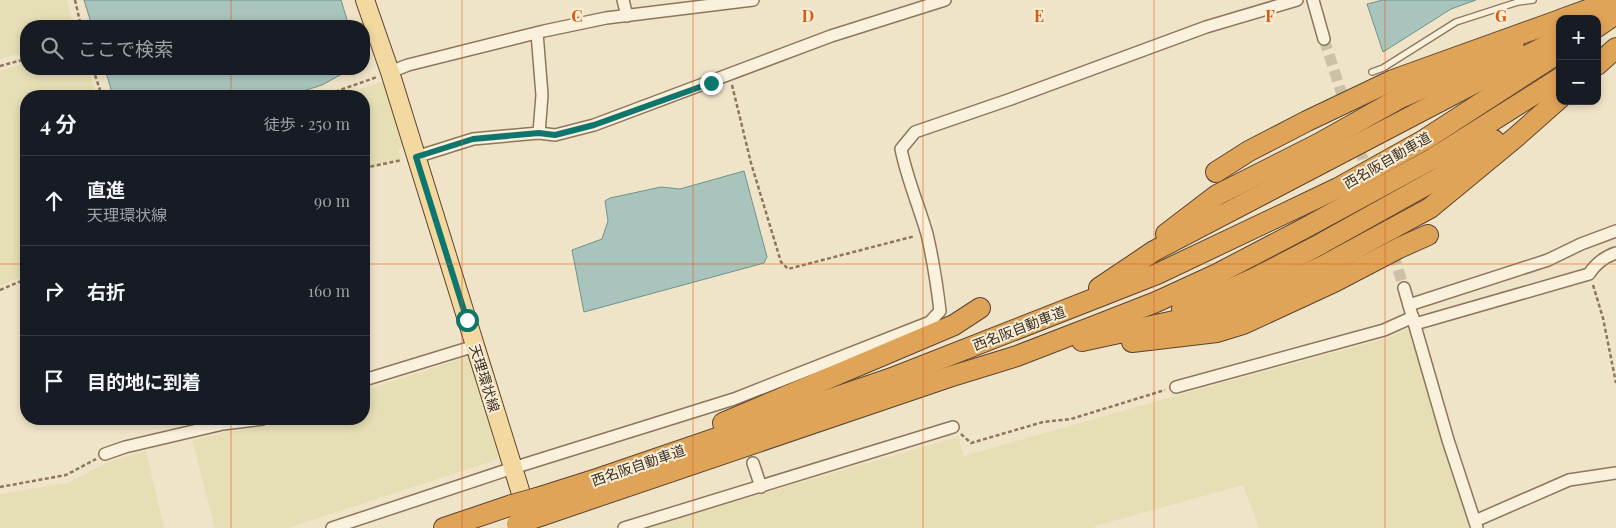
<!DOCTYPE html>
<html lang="ja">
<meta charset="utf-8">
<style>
:root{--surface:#171b24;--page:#20242c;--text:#f1f3f6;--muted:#9ea1a6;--line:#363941}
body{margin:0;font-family:"Playfair Display","Noto Sans JP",serif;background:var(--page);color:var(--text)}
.controls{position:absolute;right:15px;top:15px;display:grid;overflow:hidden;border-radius:10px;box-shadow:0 2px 8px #0003}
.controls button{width:45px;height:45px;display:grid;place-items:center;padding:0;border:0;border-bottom:1px solid var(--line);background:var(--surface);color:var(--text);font:25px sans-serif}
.stop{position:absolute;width:15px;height:15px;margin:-11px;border:4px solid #0f766e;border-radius:50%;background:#fff}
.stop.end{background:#0f766e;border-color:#fff;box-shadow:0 1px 5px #0008}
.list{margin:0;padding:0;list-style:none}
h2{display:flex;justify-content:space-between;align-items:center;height:65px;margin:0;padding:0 20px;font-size:21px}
h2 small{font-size:16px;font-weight:400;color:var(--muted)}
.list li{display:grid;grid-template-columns:32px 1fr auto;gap:15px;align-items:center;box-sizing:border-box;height:90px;padding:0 20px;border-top:1px solid var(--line)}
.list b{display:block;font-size:19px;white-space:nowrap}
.list p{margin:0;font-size:16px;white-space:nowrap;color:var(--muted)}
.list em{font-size:16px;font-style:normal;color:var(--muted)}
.icon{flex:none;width:28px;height:28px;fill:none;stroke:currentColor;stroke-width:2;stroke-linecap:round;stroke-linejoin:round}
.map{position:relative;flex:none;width:1616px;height:528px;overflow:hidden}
.search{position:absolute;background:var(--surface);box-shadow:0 2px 8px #0003;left:20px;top:20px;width:350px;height:55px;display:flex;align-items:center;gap:12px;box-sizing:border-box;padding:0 18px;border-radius:20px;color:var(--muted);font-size:19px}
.panel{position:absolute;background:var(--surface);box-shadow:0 2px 8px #0003;left:20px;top:90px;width:350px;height:335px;border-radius:20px}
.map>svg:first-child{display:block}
</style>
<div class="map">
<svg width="1616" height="528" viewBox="0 0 1616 528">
<rect width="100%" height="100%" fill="#f0e4c8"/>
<g fill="#e6deb5">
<path d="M 0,0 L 67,0 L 73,26 L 26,26 L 26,52 L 0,59 Z"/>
<path d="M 26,63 L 26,69 L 88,69 L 97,96 L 26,96 L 26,275 L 0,286 L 0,71 Z"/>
<path d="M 383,81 L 405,146 L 398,149 L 401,158 L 364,168 L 364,96 L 338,96 Z"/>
<path d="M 1410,328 L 1472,528 L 1259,528 L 1243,485 L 1095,526 L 1095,528 L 644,528 L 958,437 L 964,456 L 1178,395 L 1388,338 Z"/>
<path d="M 469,356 L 498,456 L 496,460 L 288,528 L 215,528 L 192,440 L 225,433 L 264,427 L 298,419 L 364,419 L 364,393 L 367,390 Z"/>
<path d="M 146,451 L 164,528 L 0,528 L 0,494 L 68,483 L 108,462 Z"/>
</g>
<g fill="#a9c4bc" stroke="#6f938a">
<path d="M 84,0 L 341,0 L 349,26 L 92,26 Z"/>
<path d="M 1383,0 L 1476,0 L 1451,9 L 1383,52 L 1367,4 Z"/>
<path d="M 105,69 L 351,69 L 322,85 L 288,96 L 113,96 Z"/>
<path d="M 744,171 L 767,257 L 764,263 L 584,312 L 572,250 L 602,239 L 608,221 L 605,201 L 610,198 L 661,187 L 680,189 Z"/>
</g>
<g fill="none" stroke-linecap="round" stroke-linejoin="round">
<g stroke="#ccc0a6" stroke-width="11" stroke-dasharray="11 5.5" stroke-linecap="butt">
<path d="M 1324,39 L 1368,175"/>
<path d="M 1378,207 L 1404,288"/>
</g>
<defs>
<path id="service" d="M 1372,72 L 1383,68 L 1456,22 L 1518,2 L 1533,0"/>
<g id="minor">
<path d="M 623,0 L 627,16"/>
<path d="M 1313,0 L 1324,39"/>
<path d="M 537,33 L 542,95 L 539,133"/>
<path d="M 390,72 L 408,65 L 544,31 L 606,18 L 753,0"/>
<path d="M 416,157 L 473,139 L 539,133 L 555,135 L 594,125 L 831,36 L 945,0"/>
<path d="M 1404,288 L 1448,440 L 1477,528"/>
<path d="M 1409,305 L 1548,260 L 1581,244 L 1616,231"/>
<path d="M 1415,324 L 1589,274 C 1596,263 1604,257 1616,253"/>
<path d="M 364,380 L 475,346"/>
<path d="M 1176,387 L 1384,330 L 1413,317"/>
<path d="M 105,454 L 125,447 L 223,424 L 263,419"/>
<path d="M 753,463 L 761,487"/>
<path d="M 1475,521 L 1569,480 L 1616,473"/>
<path d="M 332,528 L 513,468 L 734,399 L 930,322 L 940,311 C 937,285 933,260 927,234 C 919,206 907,179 901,149 L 915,132 L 1011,99 L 1206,27 L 1297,0"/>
<path d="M 624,528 L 953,427"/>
</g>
<path id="primary" d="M 365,0 L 390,72 L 528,516"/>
<g id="motorway">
<path d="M 1562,19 L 1615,0"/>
<path d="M 1597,27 L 1616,14"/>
<path d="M 1597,65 L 1616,48"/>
<path d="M 1216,172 L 1249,151 L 1307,121 L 1393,80 L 1560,20"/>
<path d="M 1166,234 L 1217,195 L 1318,144 L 1400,98 L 1514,48"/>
<path d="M 1099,288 L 1154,251 L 1559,39"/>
<path d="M 1182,309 L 1195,305 L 1253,279 L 1315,247 L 1439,178 L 1494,140"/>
<path d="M 1082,341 L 1230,309 L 1325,265 L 1430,208 L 1516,137 L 1560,98"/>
<path d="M 1132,342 L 1217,332 L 1243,324 L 1334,282 L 1399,248 L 1428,235"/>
<path d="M 723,423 L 954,325 L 980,308"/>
<path d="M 537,498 L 600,478 L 892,378 L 1157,274 L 1338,188 L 1424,140 L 1560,52"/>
<path d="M 543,515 L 949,377 L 1017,356 L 1092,327 L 1156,302 L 1217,274 L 1305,228 L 1432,159 L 1560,78"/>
<path d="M 444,528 L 512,505"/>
</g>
</defs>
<use href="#service" stroke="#8d765c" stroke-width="8"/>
<use href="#minor" stroke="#8d765c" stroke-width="14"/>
<use href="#primary" stroke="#5b4430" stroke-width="20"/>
<use href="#motorway" stroke="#5b4430" stroke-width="22"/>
<g stroke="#8d765c" stroke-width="2.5" stroke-dasharray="4 2.5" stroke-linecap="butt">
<path d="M 75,0 L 81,26"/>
<path d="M 0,66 L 26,59"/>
<path d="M 93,69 L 102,96"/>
<path d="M 732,85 L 751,163 L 781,262 L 788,269 L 915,236"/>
<path d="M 323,96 L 377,77"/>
<path d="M 364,168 L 402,160"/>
<path d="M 1593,285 L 1603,318 L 1616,383"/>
<path d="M 0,290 L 26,279"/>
<path d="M 961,434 L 971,443 L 1043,422 L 1071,419 L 1165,390"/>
<path d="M 0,487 L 66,475 L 96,459"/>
</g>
<use href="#service" stroke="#faf1dc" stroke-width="5.5"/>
<use href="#minor" stroke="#faf1dc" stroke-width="11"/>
<use href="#primary" stroke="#f3d9a0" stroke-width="18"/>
<use href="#motorway" stroke="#e0a458" stroke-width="20"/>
<defs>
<g id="motorway-bridge">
<path d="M 512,505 L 537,498"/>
<path d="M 517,524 L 543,515"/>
</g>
</defs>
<use href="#motorway-bridge" stroke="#5b4430" stroke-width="22" stroke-linecap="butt"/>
<use href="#motorway-bridge" stroke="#e0a458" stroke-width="20"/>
</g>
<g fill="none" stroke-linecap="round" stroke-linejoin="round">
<path stroke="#0f766e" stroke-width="6" d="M 467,320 L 416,157 L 473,139 L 539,133 L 555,135 L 594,125 L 711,83"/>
</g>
<path fill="none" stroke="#df570d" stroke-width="1" stroke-opacity="0.55" d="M 231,0 L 231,26M 462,0 L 462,528M 693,0 L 693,528M 923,0 L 923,528M 1154,0 L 1154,528M 1385,0 L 1385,528M 231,69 L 231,96M 0,264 L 26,264M 364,264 L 1616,264M 231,419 L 231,528"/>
<g text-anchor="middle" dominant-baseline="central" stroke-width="4" stroke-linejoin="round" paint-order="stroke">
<g font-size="14" fill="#3d2e20" stroke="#f7eed8">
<text transform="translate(1387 160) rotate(-30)">西名阪自動車道</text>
<text transform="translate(1019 328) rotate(-21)">西名阪自動車道</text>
<text transform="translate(485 378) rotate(73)">天理環状線</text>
<text transform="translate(638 465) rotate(-19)">西名阪自動車道</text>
</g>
</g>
<g font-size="16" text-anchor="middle" font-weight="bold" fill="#df570d" stroke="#f7eed8" stroke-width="4" stroke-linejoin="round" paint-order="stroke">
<text x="577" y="22">C</text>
<text x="808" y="22">D</text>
<text x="1039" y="22">E</text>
<text x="1270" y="22">F</text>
<text x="1501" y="22">G</text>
</g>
</svg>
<div class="controls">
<button>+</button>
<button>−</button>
</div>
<div class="stop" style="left:467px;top:320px"></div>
<div class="stop end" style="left:711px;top:83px"></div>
<div class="search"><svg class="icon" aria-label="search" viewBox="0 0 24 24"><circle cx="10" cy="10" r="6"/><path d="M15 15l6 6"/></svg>ここで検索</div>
<section class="panel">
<h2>4 分<small>徒歩 · 250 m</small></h2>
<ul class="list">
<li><svg class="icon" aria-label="ahead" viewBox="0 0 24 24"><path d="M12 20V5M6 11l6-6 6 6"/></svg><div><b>直進</b><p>天理環状線</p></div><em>90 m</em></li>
<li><svg class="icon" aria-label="right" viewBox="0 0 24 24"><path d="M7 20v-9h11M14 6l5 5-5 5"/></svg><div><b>右折</b></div><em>160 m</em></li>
<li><svg class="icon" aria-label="arrive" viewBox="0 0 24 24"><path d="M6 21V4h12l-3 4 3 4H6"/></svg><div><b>目的地に到着</b></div></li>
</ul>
</section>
</div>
